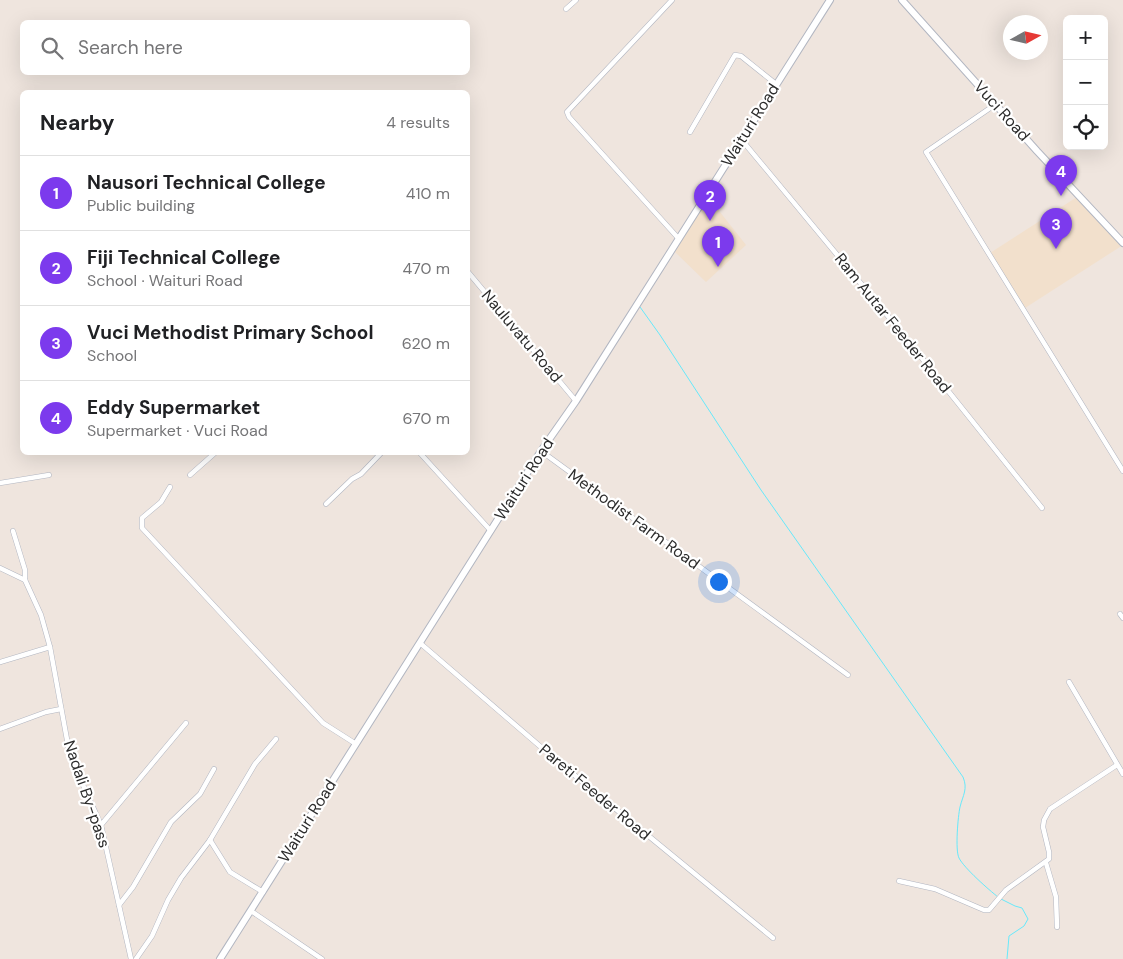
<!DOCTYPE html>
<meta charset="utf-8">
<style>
:root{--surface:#fff;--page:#f6f6f6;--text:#202124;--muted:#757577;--line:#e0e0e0;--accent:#7c3aed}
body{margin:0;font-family:"DM Sans",sans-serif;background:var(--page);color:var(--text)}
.controls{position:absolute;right:15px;top:15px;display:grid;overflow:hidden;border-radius:8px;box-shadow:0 5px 20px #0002}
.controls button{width:45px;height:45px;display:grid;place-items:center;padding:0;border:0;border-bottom:1px solid var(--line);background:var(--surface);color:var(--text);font:25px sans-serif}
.compass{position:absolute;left:1003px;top:15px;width:45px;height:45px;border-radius:50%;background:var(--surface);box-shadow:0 5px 20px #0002;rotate:82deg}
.you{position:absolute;left:718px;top:581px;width:18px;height:18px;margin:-12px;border:4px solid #fff;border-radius:50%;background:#1a73e8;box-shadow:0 0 0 8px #1a73e833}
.badge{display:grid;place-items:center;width:32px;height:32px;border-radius:50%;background:var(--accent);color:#fff;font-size:16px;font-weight:700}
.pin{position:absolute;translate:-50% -41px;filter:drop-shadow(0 1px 2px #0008)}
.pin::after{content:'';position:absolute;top:26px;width:18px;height:15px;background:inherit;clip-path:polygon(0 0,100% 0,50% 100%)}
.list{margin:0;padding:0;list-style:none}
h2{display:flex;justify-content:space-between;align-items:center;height:65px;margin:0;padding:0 20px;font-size:21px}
h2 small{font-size:16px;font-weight:400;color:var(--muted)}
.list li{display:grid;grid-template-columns:32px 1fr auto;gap:15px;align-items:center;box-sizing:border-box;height:75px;padding:0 20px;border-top:1px solid var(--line)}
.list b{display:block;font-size:19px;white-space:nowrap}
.list p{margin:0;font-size:16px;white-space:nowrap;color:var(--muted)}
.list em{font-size:16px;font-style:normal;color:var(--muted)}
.icon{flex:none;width:28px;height:28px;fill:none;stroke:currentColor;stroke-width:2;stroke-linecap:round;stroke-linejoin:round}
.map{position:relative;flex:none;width:1123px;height:959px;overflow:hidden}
.search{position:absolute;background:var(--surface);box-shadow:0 5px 20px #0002;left:20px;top:20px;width:450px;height:55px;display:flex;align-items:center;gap:12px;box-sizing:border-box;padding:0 18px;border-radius:8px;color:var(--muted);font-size:19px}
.panel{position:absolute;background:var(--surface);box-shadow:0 5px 20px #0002;left:20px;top:90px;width:450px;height:365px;border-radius:8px}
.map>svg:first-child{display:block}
</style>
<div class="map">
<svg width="1123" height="959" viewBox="0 0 1123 959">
<rect width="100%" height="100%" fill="#efe5de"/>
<g fill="#f2e0cc">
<path d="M 708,197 L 746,245 L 706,282 L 675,252 Z"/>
<path d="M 1077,197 L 1123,245 L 1025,308 L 990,253 Z"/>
</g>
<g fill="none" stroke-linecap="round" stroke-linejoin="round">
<g stroke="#67e9fb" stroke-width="1">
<path d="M 640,307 L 660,335 L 761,490 L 963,777 C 968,789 963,795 960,807 C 958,816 955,850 959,858 C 964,868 989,890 998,897"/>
<path d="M 1001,899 L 1015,906 L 1022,908 L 1028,919 L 1024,926 L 1009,936 L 1007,959"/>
</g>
<defs>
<g id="street">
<path d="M 672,0 L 567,112 L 569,117 L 679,239"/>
<path d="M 566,9 L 576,0"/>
<path d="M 996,104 L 926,152 L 1123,471"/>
<path d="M 690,132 L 735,55 L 741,56 L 776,84"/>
<path d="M 741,139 L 897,327 L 1042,508"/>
<path d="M 468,272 L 576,401"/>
<path d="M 541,451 L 848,675"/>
<path d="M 419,452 L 491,531"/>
<path d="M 190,475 L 216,452"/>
<path d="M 0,483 L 49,475"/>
<path d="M 170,487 L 161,502 L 142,518 L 142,528 L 323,723 L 356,744"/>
<path d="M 326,504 L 352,479 L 361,474 L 382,452"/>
<path d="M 13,531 L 25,570 L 25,580"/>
<path d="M 0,568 L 25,580 L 41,615 L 50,647 L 70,756 L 101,825 L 131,959"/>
<path d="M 1120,614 L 1123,618"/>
<path d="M 420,643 L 556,760 L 773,938"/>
<path d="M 0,662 L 50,647"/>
<path d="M 1069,682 L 1123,774"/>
<path d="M 0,729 L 46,712 L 61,709"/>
<path d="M 101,825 L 186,723"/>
<path d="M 210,840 L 230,872 L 263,892"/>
<path d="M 1046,863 L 1056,897 L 1057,927"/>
<path d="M 899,881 L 935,889 L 984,910 L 989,910 L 1006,890 L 1049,859 L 1049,852 L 1043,827 L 1044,820 L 1050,809 L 1117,765"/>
<path d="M 119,905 L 133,887 L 171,822 L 200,794 L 214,769"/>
<path d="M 251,911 L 322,959"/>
<path d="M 136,959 L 152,936 L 168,900 L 181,878 L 210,840 L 255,764 L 276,739"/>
</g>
<g id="secondary">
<path d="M 902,0 L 1037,151 L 1123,243"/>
<path d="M 220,959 L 541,451 L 576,401 L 830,0"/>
</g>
</defs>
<use href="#street" stroke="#b2b6c1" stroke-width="5.5"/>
<use href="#secondary" stroke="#b2b6c1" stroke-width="8"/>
<use href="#street" stroke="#fff" stroke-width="4.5"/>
<use href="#secondary" stroke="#fff" stroke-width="6"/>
</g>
<g text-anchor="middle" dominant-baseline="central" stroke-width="4.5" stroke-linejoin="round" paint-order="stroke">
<g font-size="16" fill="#2c2c2c" stroke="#fff">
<text transform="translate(1002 111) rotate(48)">Vuci Road</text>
<text transform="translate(750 125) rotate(-58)">Waituri Road</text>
<text transform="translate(893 323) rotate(51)">Ram Autar Feeder Road</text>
<text transform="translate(522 336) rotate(50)">Nauluvatu Road</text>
<text transform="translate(524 479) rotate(-57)">Waituri Road</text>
<text transform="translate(634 519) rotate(36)">Methodist Farm Road</text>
<text transform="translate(595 792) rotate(40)">Pareti Feeder Road</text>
<text transform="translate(87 794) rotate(71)">Nadali By-pass</text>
<text transform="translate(307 821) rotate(-58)">Waituri Road</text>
</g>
</g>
</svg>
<div class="controls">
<button>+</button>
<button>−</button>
<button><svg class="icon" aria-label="locate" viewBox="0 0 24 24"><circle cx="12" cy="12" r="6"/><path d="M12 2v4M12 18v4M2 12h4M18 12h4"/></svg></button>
</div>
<svg class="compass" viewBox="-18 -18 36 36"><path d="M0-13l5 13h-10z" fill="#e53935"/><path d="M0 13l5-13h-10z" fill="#757577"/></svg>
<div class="you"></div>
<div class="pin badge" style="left:718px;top:267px">1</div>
<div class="pin badge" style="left:710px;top:221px">2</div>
<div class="pin badge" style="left:1056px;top:249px">3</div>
<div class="pin badge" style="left:1061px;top:196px">4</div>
<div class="search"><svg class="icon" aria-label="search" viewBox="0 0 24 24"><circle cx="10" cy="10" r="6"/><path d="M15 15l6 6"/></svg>Search here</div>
<section class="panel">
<h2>Nearby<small>4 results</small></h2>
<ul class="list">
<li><span class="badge">1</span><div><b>Nausori Technical College</b><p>Public building</p></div><em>410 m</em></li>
<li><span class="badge">2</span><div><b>Fiji Technical College</b><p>School · Waituri Road</p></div><em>470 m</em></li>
<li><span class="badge">3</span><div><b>Vuci Methodist Primary School</b><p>School</p></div><em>620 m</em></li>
<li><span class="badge">4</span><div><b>Eddy Supermarket</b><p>Supermarket · Vuci Road</p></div><em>670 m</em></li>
</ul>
</section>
</div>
